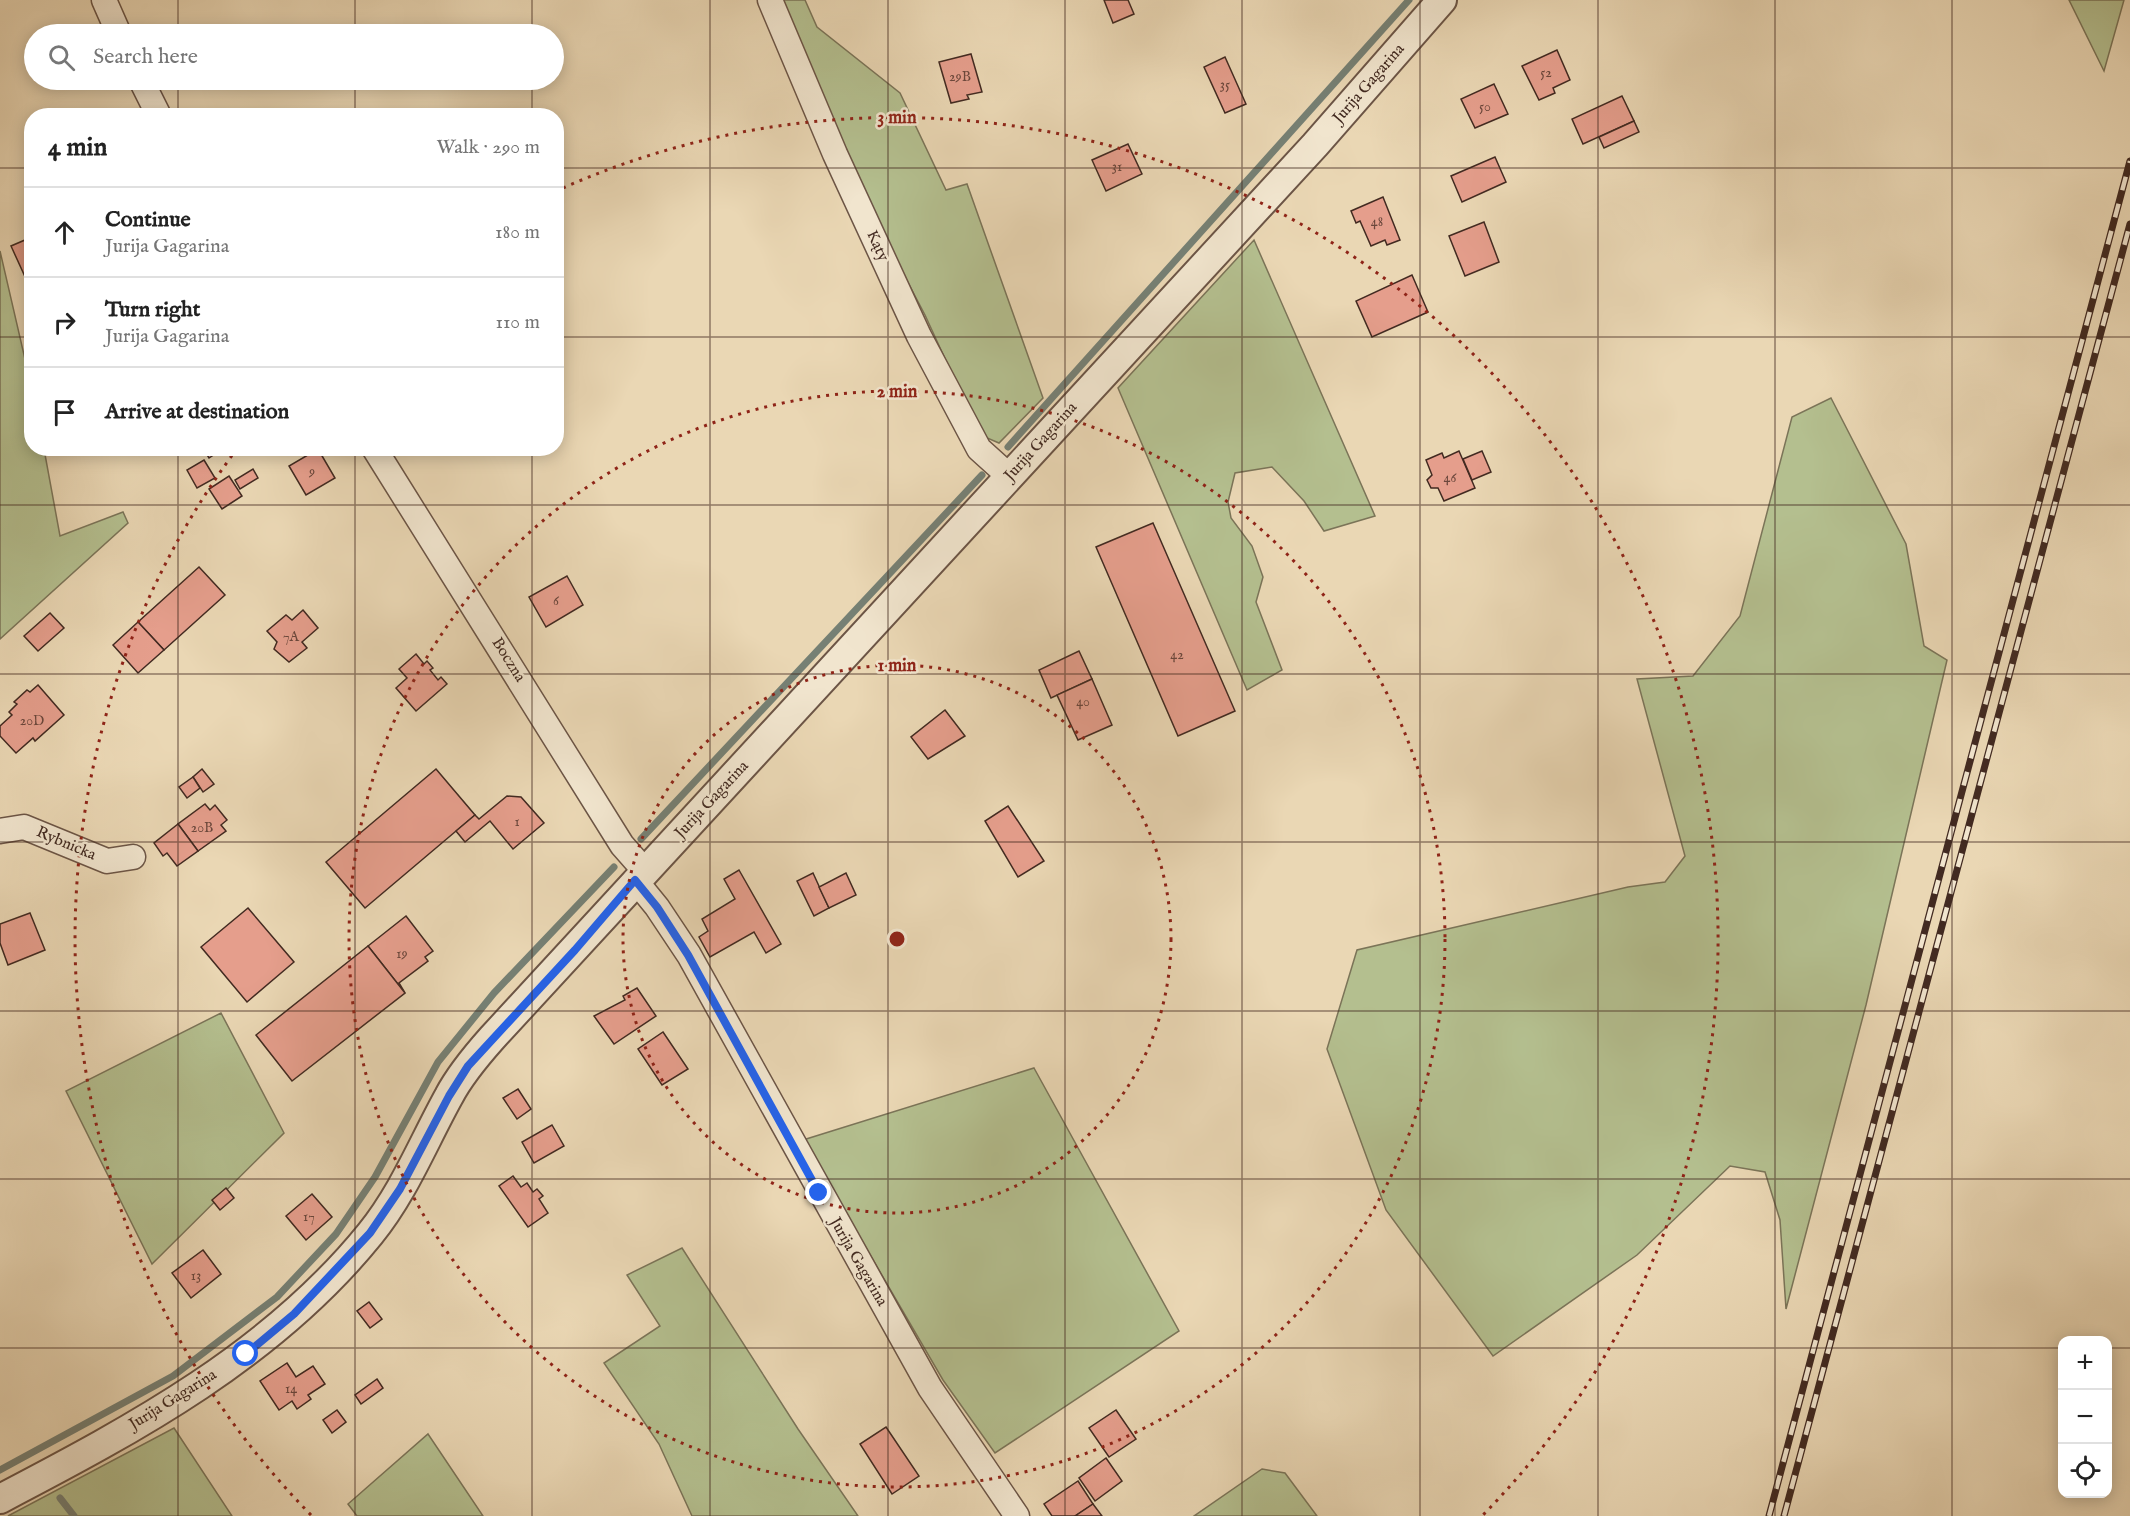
<!DOCTYPE html>
<meta charset="utf-8">
<style>
:root{--surface:#fff;--page:#f6f6f6;--text:#222;--muted:#767676;--line:#e0e0e0}
body{margin:0;font-family:"IM FELL English",serif;background:var(--page);color:var(--text)}
.controls{position:absolute;right:18px;bottom:18px;display:grid;overflow:hidden;border-radius:12px;box-shadow:0 3px 15px #0003}
.controls button{width:54px;height:54px;display:grid;place-items:center;padding:0;border:0;border-bottom:2px solid var(--line);background:var(--surface);color:var(--text);font:30px sans-serif}
.stop{position:absolute;width:18px;height:18px;margin:-14px;border:4px solid #2563eb;border-radius:50%;background:#fff}
.stop.end{background:#2563eb;border-color:#fff;box-shadow:0 2px 6px #0008}
.list{margin:0;padding:0;list-style:none}
h2{display:flex;justify-content:space-between;align-items:center;height:78px;margin:0;padding:0 24px;font-size:26px}
h2 small{font-size:20px;font-weight:400;color:var(--muted)}
.list li{display:grid;grid-template-columns:39px 1fr auto;gap:18px;align-items:center;box-sizing:border-box;height:90px;padding:0 24px;border-top:2px solid var(--line)}
.list b{display:block;font-size:22px;white-space:nowrap}
.list p{margin:0;font-size:20px;white-space:nowrap;color:var(--muted)}
.list em{font-size:20px;font-style:normal;color:var(--muted)}
.icon{flex:none;width:33px;height:33px;fill:none;stroke:currentColor;stroke-width:2;stroke-linecap:round;stroke-linejoin:round}
.map{position:relative;flex:none;width:2130px;height:1516px;overflow:hidden}
.search{position:absolute;background:var(--surface);box-shadow:0 3px 15px #0003;left:24px;top:24px;width:540px;height:66px;display:flex;align-items:center;gap:15px;box-sizing:border-box;padding:0 21px;border-radius:33px;color:var(--muted);font-size:22px}
.panel{position:absolute;background:var(--surface);box-shadow:0 3px 15px #0003;left:24px;top:108px;width:540px;height:348px;border-radius:24px}
.map>svg:first-child{display:block}
</style>
<div class="map">
<svg width="2130" height="1516" viewBox="0 0 2130 1516">
<rect width="100%" height="100%" fill="#ead7b4"/>
<filter id="stains"><feTurbulence type="fractalNoise" baseFrequency=".00333" numOctaves="4"/><feColorMatrix values="0 0 0 0 .2 0 0 0 0 .09 0 0 0 0 .02 0 0 0 .5 -.17"/></filter>
<radialGradient id="worn" r=".72"><stop offset=".6" stop-color="#630" stop-opacity="0"/><stop offset="1" stop-color="#630" stop-opacity=".3"/></radialGradient>
<g fill="#b4bf8f" stroke="#7b7458" stroke-width="1.5">
<path d="M 780,0 L 805,0 L 817,27 L 900,93 L 946,190 L 967,184 L 1043,398 L 999,443 L 980,435 L 925,315 L 863,197 Z"/>
<path d="M 2069,0 L 2124,0 L 2104,71 Z"/>
<path d="M 1254,240 L 1375,516 L 1324,531 L 1304,501 L 1272,467 L 1235,473 L 1228,502 L 1231,518 L 1252,546 L 1263,577 L 1256,602 L 1282,670 L 1247,690 L 1118,388 Z"/>
<path d="M 0,251 L 31,385 L 32,448 L 44,449 L 60,536 L 123,512 L 128,523 L 0,639 Z"/>
<path d="M 1831,398 L 1906,544 L 1924,646 L 1947,660 L 1866,1005 L 1786,1309 L 1780,1220 L 1765,1172 L 1730,1166 L 1637,1255 L 1493,1356 L 1386,1210 L 1327,1049 L 1357,950 L 1628,887 L 1665,882 L 1685,856 L 1637,679 L 1693,676 L 1740,616 L 1792,417 Z"/>
<path d="M 221,1013 L 284,1133 L 152,1264 L 66,1091 Z"/>
<path d="M 1034,1068 L 1179,1331 L 995,1453 L 943,1380 L 803,1140 Z"/>
<path d="M 682,1248 L 798,1429 L 858,1516 L 692,1516 L 659,1444 L 604,1363 L 660,1326 L 627,1275 Z"/>
<path d="M 174,1428 L 232,1516 L 8,1516 Z"/>
<path d="M 428,1434 L 483,1516 L 357,1516 L 348,1504 Z"/>
<path d="M 1262,1469 L 1285,1473 L 1317,1516 L 1194,1516 Z"/>
</g>
<g fill="none" stroke-linecap="round" stroke-linejoin="round">
<g stroke="#768074" stroke-width="7">
<path d="M 1008,447 L 1409,0"/>
<path d="M 641,839 L 982,475"/>
<path d="M 0,1470 L 173,1376 L 277,1297 L 336,1234 L 375,1177 L 438,1062 L 494,993 L 614,867"/>
<path d="M 60,1498 L 74,1516"/>
</g>
</g>
<g fill="#e59e8c" stroke="#422a21" stroke-width="1.5">
<path d="M 1104,0 L 1128,0 L 1134,14 L 1113,23 Z"/>
<path d="M 1557,50 L 1570,80 L 1553,88 L 1555,93 L 1539,100 L 1522,66 Z"/>
<path d="M 971,54 L 982,92 L 967,95 L 969,99 L 951,103 L 939,62 Z"/>
<path d="M 1225,57 L 1246,104 L 1225,113 L 1204,67 Z"/>
<path d="M 1494,84 L 1508,114 L 1475,128 L 1461,99 Z"/>
<path d="M 1622,96 L 1634,121 L 1583,144 L 1572,119 Z"/>
<path d="M 1634,121 L 1639,132 L 1604,148 L 1599,137 Z"/>
<path d="M 1128,144 L 1142,174 L 1106,191 L 1092,160 Z"/>
<path d="M 1495,157 L 1506,182 L 1462,202 L 1451,176 Z"/>
<path d="M 1383,197 L 1400,240 L 1387,245 L 1385,240 L 1371,246 L 1360,221 L 1356,223 L 1351,211 Z"/>
<path d="M 1484,222 L 1499,262 L 1465,276 L 1449,236 Z"/>
<path d="M 32,237 L 32,292 L 11,246 Z"/>
<path d="M 1412,275 L 1428,312 L 1372,337 L 1356,301 Z"/>
<path d="M 203,448 L 220,448 L 221,450 L 209,458 Z"/>
<path d="M 318,449 L 335,478 L 306,495 L 289,466 Z"/>
<path d="M 1459,451 L 1475,488 L 1444,501 L 1438,488 L 1431,488 L 1427,480 L 1432,475 L 1426,460 L 1442,453 L 1444,458 Z"/>
<path d="M 1482,451 L 1491,472 L 1472,480 L 1463,459 Z"/>
<path d="M 204,460 L 215,478 L 197,488 L 187,470 Z"/>
<path d="M 253,469 L 258,478 L 240,489 L 235,480 Z"/>
<path d="M 229,476 L 242,496 L 222,509 L 209,489 Z"/>
<path d="M 1153,523 L 1235,711 L 1178,736 L 1096,547 Z"/>
<path d="M 199,567 L 225,595 L 164,650 L 138,622 Z"/>
<path d="M 567,576 L 583,605 L 546,627 L 529,597 Z"/>
<path d="M 303,610 L 318,628 L 302,642 L 307,648 L 289,662 L 274,649 L 277,642 L 267,631 L 286,615 L 292,620 Z"/>
<path d="M 50,613 L 64,628 L 38,651 L 24,636 Z"/>
<path d="M 138,622 L 164,650 L 138,673 L 113,645 Z"/>
<path d="M 1079,651 L 1092,679 L 1051,698 L 1039,670 Z"/>
<path d="M 416,654 L 424,664 L 427,661 L 433,668 L 430,670 L 438,680 L 441,677 L 447,684 L 416,711 L 396,688 L 407,678 L 399,669 Z"/>
<path d="M 1092,679 L 1112,725 L 1078,740 L 1057,695 Z"/>
<path d="M 38,685 L 64,715 L 35,741 L 33,738 L 16,753 L 0,736 L 0,726 L 12,715 L 9,712 L 17,704 L 14,702 L 27,690 L 30,692 Z"/>
<path d="M 945,710 L 965,736 L 928,759 L 911,737 Z"/>
<path d="M 202,769 L 214,784 L 203,792 L 193,777 Z"/>
<path d="M 436,769 L 475,815 L 365,908 L 326,862 Z"/>
<path d="M 193,777 L 200,788 L 187,798 L 179,787 Z"/>
<path d="M 507,796 L 521,797 L 544,823 L 513,849 L 490,821 L 465,842 L 456,831 L 475,815 L 479,819 Z"/>
<path d="M 205,804 L 210,810 L 215,805 L 227,820 L 221,825 L 226,831 L 198,851 L 178,824 Z"/>
<path d="M 1008,806 L 1044,861 L 1018,877 L 985,821 Z"/>
<path d="M 178,824 L 198,851 L 177,866 L 167,853 L 163,856 L 154,843 Z"/>
<path d="M 739,870 L 781,944 L 766,953 L 754,932 L 710,957 L 699,937 L 708,931 L 702,919 L 735,899 L 724,879 Z"/>
<path d="M 813,873 L 829,908 L 814,916 L 797,881 Z"/>
<path d="M 846,873 L 856,895 L 829,908 L 819,887 Z"/>
<path d="M 248,908 L 294,962 L 247,1002 L 201,947 Z"/>
<path d="M 30,913 L 45,950 L 8,965 L 0,943 L 0,924 Z"/>
<path d="M 406,916 L 433,951 L 425,957 L 428,961 L 399,983 L 405,993 L 368,946 Z"/>
<path d="M 368,946 L 405,993 L 292,1081 L 256,1035 Z"/>
<path d="M 637,988 L 656,1016 L 614,1044 L 594,1016 L 625,1000 L 623,996 Z"/>
<path d="M 663,1032 L 688,1069 L 662,1085 L 638,1049 Z"/>
<path d="M 518,1089 L 531,1109 L 517,1119 L 503,1098 Z"/>
<path d="M 552,1125 L 564,1146 L 534,1163 L 522,1142 Z"/>
<path d="M 513,1176 L 521,1187 L 527,1183 L 533,1192 L 537,1189 L 543,1196 L 539,1199 L 548,1213 L 528,1227 L 499,1186 Z"/>
<path d="M 226,1188 L 234,1198 L 220,1210 L 212,1200 Z"/>
<path d="M 312,1194 L 332,1217 L 306,1240 L 286,1216 Z"/>
<path d="M 203,1250 L 221,1274 L 191,1298 L 172,1273 Z"/>
<path d="M 369,1302 L 382,1319 L 370,1328 L 357,1311 Z"/>
<path d="M 287,1363 L 296,1377 L 313,1366 L 325,1384 L 308,1395 L 311,1399 L 297,1409 L 292,1401 L 279,1410 L 260,1381 Z"/>
<path d="M 377,1379 L 383,1388 L 361,1404 L 355,1395 Z"/>
<path d="M 337,1410 L 346,1422 L 332,1433 L 323,1420 Z"/>
<path d="M 1116,1410 L 1136,1439 L 1109,1457 L 1089,1428 Z"/>
<path d="M 886,1427 L 919,1476 L 892,1494 L 860,1444 Z"/>
<path d="M 1106,1458 L 1122,1481 L 1095,1501 L 1079,1478 Z"/>
<path d="M 1078,1481 L 1093,1504 L 1075,1516 L 1052,1516 L 1044,1504 Z"/>
<path d="M 1093,1504 L 1102,1516 L 1075,1516 Z"/>
</g>
<g fill="none" stroke-linecap="round" stroke-linejoin="round">
<defs>
<g id="minor">
<path d="M 104,0 L 119,34"/>
<path d="M 770,0 L 835,154 L 919,336 L 979,449 L 1010,477"/>
<path d="M 141,80 L 159,116"/>
<path d="M 374,448 L 622,845 L 644,870"/>
<path d="M 0,831 L 24,827 L 107,861 L 133,857"/>
<path d="M 635,880 L 657,907 L 689,955 L 930,1388 L 1017,1516"/>
</g>
<path id="tertiary" d="M 0,1499 C 136,1428 272,1355 370,1234 C 404,1192 423,1143 449,1096 C 460,1075 476,1056 492,1038 L 1315,145 L 1442,0"/>
</defs>
<use href="#minor" stroke="#6c5546" stroke-width="27"/>
<use href="#tertiary" stroke="#6c5546" stroke-width="32"/>
<use href="#minor" stroke="#f1e5ce" stroke-width="24"/>
<use href="#tertiary" stroke="#f1e5ce" stroke-width="28"/>
<defs>
<g id="rail">
<path d="M 1769,1516 L 2130,161"/>
<path d="M 1784,1516 L 2130,224"/>
</g>
</defs>
<use href="#rail" stroke="#422a21" stroke-width="7"/>
<use href="#rail" stroke="#f1e5ce" stroke-width="4.5" stroke-dasharray="14" stroke-linecap="butt"/>
</g>
<g fill="none" stroke-linecap="round" stroke-linejoin="round">
<path stroke="#2563eb" stroke-width="8" d="M 246,1354 L 294,1314 L 370,1233 L 400,1189 L 449,1096 L 468,1066 L 575,950 L 635,880 L 657,907 L 688,955 L 819,1193"/>
</g>
<path fill="none" stroke="#422a21" stroke-width="1.5" stroke-opacity="0.55" d="M 178,0 L 178,34M 355,0 L 355,34M 532,0 L 532,34M 710,0 L 710,1516M 888,0 L 888,1516M 1065,0 L 1065,1516M 1242,0 L 1242,1516M 1420,0 L 1420,1516M 1598,0 L 1598,1516M 1775,0 L 1775,1516M 1952,0 L 1952,1516M 178,80 L 178,116M 355,80 L 355,116M 532,80 L 532,116M 0,168 L 32,168M 556,168 L 2130,168M 0,337 L 32,337M 556,337 L 2130,337M 178,448 L 178,1516M 355,448 L 355,1516M 532,448 L 532,1516M 0,505 L 2130,505M 0,674 L 2130,674M 0,842 L 2130,842M 0,1011 L 2130,1011M 0,1179 L 2130,1179M 0,1348 L 2062,1348M 2108,1348 L 2130,1348"/>
<g fill="none" stroke="#8f2418" stroke-width="3" stroke-dasharray="3 6">
<circle cx="897" cy="939" r="274"/>
<circle cx="897" cy="939" r="548"/>
<path d="M311 1515A822 822 0 0 1 236 450M563 188A822 822 0 0 1 1483 1515"/>
</g>
<g text-anchor="middle" dominant-baseline="central" stroke-width="5" stroke-linejoin="round" paint-order="stroke">
<g font-size="14" fill="#6b473c">
<text x="1546" y="73">52</text>
<text x="960" y="77">29B</text>
<text x="1225" y="85">35</text>
<text x="1485" y="107">50</text>
<text x="1117" y="167">31</text>
<text x="1377" y="222">48</text>
<text x="312" y="472">9</text>
<text x="1450" y="478">46</text>
<text x="556" y="601">6</text>
<text x="291" y="637">7A</text>
<text x="1177" y="655">42</text>
<text x="1083" y="702">40</text>
<text x="32" y="721">20D</text>
<text x="517" y="822">1</text>
<text x="202" y="828">20B</text>
<text x="402" y="954">19</text>
<text x="309" y="1217">17</text>
<text x="196" y="1276">13</text>
<text x="291" y="1389">14</text>
</g>
<g font-size="16" fill="#422a21" stroke="#f1e5ce">
<text transform="translate(1369 84) rotate(-49)">Jurija Gagarina</text>
<text transform="translate(877 246) rotate(65)">Kąty</text>
<text transform="translate(1041 442) rotate(-48)">Jurija Gagarina</text>
<text transform="translate(508 660) rotate(58)">Boczna</text>
<text transform="translate(712 800) rotate(-47)">Jurija Gagarina</text>
<text transform="translate(66 844) rotate(23)">Rybnicka</text>
<text transform="translate(858 1262) rotate(60)">Jurija Gagarina</text>
<text transform="translate(173 1400) rotate(-32)">Jurija Gagarina</text>
</g>
</g>
<circle cx="897" cy="939" r="9" fill="#8f2418" stroke="#f1e5ce" stroke-width="3"/>
<g font-size="18" text-anchor="middle" font-weight="bold" fill="#8f2418" stroke="#f1e5ce" stroke-width="5" stroke-linejoin="round" paint-order="stroke">
<text x="897" y="123">3 min</text>
<text x="897" y="397">2 min</text>
<text x="897" y="671">1 min</text>
</g>
<rect width="100%" height="100%" filter="url(#stains)"/>
<rect width="100%" height="100%" fill="url(#worn)"/>
</svg>
<div class="controls">
<button>+</button>
<button>−</button>
<button><svg class="icon" aria-label="locate" viewBox="0 0 24 24"><circle cx="12" cy="12" r="6"/><path d="M12 2v4M12 18v4M2 12h4M18 12h4"/></svg></button>
</div>
<div class="stop" style="left:246px;top:1354px"></div>
<div class="stop end" style="left:819px;top:1193px"></div>
<div class="search"><svg class="icon" aria-label="search" viewBox="0 0 24 24"><circle cx="10" cy="10" r="6"/><path d="M15 15l6 6"/></svg>Search here</div>
<section class="panel">
<h2>4 min<small>Walk · 290 m</small></h2>
<ul class="list">
<li><svg class="icon" aria-label="ahead" viewBox="0 0 24 24"><path d="M12 20V5M6 11l6-6 6 6"/></svg><div><b>Continue</b><p>Jurija Gagarina</p></div><em>180 m</em></li>
<li><svg class="icon" aria-label="right" viewBox="0 0 24 24"><path d="M7 20v-9h11M14 6l5 5-5 5"/></svg><div><b>Turn right</b><p>Jurija Gagarina</p></div><em>110 m</em></li>
<li><svg class="icon" aria-label="arrive" viewBox="0 0 24 24"><path d="M6 21V4h12l-3 4 3 4H6"/></svg><div><b>Arrive at destination</b></div></li>
</ul>
</section>
</div>
